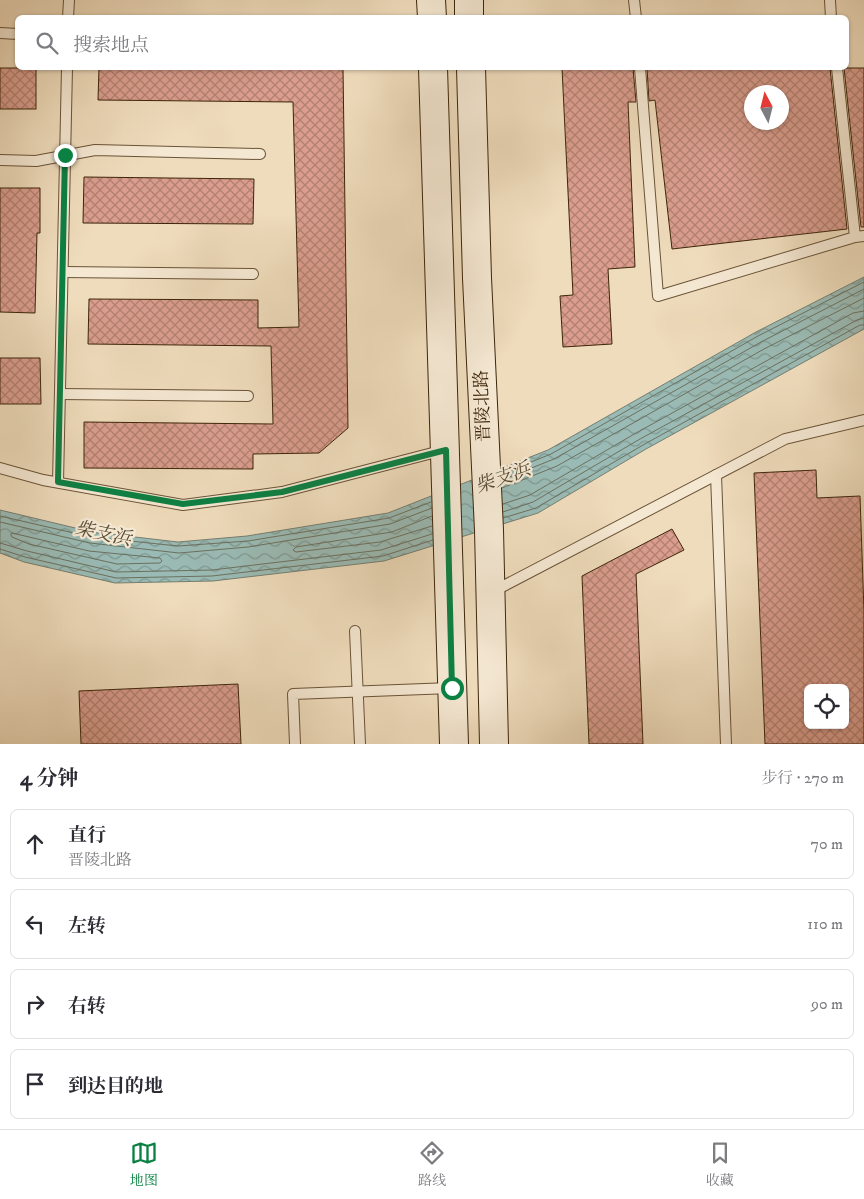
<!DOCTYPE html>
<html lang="zh">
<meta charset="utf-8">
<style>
:root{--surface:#fff;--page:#f2f2f3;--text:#2b2b33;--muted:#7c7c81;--line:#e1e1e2;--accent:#0b8043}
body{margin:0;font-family:"IM FELL DW Pica","Noto Serif SC",serif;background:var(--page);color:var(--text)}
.controls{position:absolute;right:15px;bottom:15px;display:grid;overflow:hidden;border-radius:8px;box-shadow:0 1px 4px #0004}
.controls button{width:45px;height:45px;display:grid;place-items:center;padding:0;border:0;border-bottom:1px solid var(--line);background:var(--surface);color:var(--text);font:25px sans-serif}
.compass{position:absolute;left:744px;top:85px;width:45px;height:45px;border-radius:50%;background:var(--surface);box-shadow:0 1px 4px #0004;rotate:353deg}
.stop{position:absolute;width:15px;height:15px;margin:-11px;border:4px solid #0b8043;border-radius:50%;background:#fff}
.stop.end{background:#0b8043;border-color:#fff;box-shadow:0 1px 5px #0008}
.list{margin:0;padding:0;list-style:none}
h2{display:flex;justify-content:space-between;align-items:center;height:65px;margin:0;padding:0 20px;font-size:21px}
h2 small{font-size:16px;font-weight:400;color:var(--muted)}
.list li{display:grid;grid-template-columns:32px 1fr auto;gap:15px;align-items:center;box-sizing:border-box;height:70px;margin:0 10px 10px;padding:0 10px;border:1px solid var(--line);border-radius:8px}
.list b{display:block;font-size:19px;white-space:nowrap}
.list p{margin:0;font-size:16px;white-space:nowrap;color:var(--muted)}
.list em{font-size:16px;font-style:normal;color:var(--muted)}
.icon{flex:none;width:28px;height:28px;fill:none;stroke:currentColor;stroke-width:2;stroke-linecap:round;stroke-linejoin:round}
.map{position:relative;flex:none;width:864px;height:744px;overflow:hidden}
.search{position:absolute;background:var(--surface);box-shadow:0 1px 4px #0004;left:15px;right:15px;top:15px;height:55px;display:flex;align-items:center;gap:12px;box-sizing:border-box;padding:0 18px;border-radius:8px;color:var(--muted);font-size:19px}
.sheet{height:385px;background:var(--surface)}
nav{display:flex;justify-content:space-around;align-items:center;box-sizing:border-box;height:70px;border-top:1px solid var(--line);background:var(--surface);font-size:14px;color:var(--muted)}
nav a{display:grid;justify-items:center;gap:2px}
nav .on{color:var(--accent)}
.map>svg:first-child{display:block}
</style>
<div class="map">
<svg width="864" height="744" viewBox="0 0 864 744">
<defs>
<pattern id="water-waves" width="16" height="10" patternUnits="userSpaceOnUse" patternTransform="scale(1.25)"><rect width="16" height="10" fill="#9abbb5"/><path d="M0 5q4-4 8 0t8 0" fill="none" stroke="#7f9891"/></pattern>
<pattern id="building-cross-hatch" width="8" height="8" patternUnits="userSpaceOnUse" patternTransform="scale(1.25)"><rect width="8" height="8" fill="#da9d8e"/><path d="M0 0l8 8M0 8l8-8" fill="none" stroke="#b28072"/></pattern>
</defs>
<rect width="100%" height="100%" fill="#efdcbc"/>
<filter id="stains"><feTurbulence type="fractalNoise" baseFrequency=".004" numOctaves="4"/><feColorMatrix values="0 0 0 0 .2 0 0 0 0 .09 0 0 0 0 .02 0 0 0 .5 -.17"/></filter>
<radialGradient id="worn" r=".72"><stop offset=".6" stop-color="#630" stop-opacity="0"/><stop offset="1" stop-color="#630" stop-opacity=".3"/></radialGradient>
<path fill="url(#water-waves)" stroke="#757f70" d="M 864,277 L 864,329 L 646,449 L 538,513 L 384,561 L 213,581 L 115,583 L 24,562 L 0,553 L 0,510 L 92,532 L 178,542 L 247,536 L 388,513 L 548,450 L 756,332 Z"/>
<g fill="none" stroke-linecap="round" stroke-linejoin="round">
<g stroke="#6c705f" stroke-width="1">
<path d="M 501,474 L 551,454 L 758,336 L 864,282"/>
<path d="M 502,480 L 554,459 L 761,342 L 864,289"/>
<path d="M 502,488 L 557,466 L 764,349 L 864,298"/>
<path d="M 503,504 L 530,495 L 636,433 L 853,313 L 864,311"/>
<path d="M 503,512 L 533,502 L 640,439 L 857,320 L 864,318"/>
<path d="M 0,516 L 91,537 L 178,546 L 248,541 L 389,518 L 431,502"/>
<path d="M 432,516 L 392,532 L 296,547 L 293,550 L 296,552 L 380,542 L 432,526"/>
<path d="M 503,518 L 536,508 L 643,445 L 860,325 L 864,325"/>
<path d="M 0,522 L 90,543 L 179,553 L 248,547 L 390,524 L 432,508"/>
<path d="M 12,533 L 89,551 L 160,558 L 162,561 L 160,563 L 117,564 L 29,544 L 12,537 L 11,535 Z"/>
<path d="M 0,543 L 27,551 L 116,572 L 212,570 L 381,550 L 432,534"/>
<path d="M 0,549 L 25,557 L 116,578 L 212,576 L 383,556 L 433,540"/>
</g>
</g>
<g fill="url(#building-cross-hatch)" stroke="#3d2509" fill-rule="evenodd">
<rect x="0" y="68" width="36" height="41"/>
<path d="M 99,68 L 343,68 L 348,428 L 319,453 L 253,454 L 253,469 L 84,468 L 84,422 L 273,424 L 271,346 L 88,344 L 89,299 L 258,300 L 258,328 L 299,327 L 293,102 L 98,100 Z"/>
<path d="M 562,68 L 633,68 L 636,102 L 628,102 L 635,267 L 608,269 L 612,344 L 563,347 L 560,296 L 573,295 Z"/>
<path d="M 647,68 L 830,68 L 847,229 L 672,249 L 655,100 L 649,101 ZM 752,92 L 782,92 L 782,122 L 752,122 Z"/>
<path d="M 844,68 L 864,68 L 864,227 L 861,227 Z"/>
<path d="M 84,177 L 254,179 L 253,224 L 83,223 Z"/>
<path d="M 0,188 L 40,188 L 40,233 L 37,233 L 35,313 L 0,312 Z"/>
<path d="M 0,358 L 40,358 L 41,404 L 0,404 Z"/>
<path d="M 816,470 L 817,498 L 860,496 L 864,612 L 864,744 L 765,744 L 754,473 ZM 808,688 L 845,688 L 845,725 L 808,725 Z"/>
<path d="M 672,529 L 684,550 L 636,574 L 643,744 L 589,744 L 582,576 Z"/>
<path d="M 238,684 L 241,744 L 81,744 L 79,691 Z"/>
</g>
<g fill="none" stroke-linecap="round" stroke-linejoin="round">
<defs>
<g id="service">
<path d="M 634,0 L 636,18"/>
<path d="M 830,0 L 831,18"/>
<path d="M 68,18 L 69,0"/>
<path d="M 0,33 L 18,34"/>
<path d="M 640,68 L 658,296 L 855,237 L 864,236"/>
<path d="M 837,68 L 855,237"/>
<path d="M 0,160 L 36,161 L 95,150 L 260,154"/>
<path d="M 63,272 L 253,274"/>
<path d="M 60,394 L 248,396"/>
<path d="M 0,468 L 43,480 L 183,505 L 282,492 L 444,450"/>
<path d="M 716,475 L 726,744"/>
<path d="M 58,482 L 67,68"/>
<path d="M 494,591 L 785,439 L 864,420"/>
<path d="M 355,631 L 360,744"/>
<path d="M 295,744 L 293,694 L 451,688"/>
</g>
<g id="secondary">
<path d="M 431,0 L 432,18"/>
<path d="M 469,0 L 469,18"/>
<path d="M 433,68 L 454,744"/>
<path d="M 471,68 L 477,278 L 489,530 L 494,744"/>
</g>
</defs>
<use href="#service" stroke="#6a5336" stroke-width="12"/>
<use href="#secondary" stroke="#3d2509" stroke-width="30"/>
<use href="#service" stroke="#f5e8d3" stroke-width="10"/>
<use href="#secondary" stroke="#f5e8d3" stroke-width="28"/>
</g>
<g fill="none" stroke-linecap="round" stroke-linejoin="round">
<path stroke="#0b8043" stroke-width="6" d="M 65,155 L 58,482 L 183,504 L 282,492 L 446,450 L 452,688"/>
</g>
<g text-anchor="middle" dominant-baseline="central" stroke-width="4.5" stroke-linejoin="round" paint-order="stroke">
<g font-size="18" fill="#3d2509" stroke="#f5e8d3">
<text transform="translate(483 406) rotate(-92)">晋陵北路</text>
</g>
<g font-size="19" font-style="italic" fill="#544a34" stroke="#f5e8d3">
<text transform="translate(503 478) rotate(-20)">柴支浜</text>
<text transform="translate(103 534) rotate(12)">柴支浜</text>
</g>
</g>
<rect width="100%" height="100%" filter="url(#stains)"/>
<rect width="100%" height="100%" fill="url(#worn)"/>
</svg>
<div class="controls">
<button><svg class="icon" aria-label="locate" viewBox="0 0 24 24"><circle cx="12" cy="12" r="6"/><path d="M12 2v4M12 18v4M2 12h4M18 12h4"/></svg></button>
</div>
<svg class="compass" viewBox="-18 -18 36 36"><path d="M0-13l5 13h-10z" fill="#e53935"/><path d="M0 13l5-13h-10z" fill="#7c7c81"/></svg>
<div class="stop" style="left:452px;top:688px"></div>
<div class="stop end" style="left:65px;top:155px"></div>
<div class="search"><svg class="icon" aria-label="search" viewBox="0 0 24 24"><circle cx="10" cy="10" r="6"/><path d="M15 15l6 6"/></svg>搜索地点</div>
</div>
<section class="sheet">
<h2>4 分钟<small>步行 · 270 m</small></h2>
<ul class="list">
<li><svg class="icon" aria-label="ahead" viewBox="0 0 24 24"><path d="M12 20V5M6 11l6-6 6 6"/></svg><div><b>直行</b><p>晋陵北路</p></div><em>70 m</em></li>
<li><svg class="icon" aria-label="left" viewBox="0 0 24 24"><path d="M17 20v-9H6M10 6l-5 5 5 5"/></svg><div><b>左转</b></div><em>110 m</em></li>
<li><svg class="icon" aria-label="right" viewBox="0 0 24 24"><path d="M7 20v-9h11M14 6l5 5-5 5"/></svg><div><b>右转</b></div><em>90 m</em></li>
<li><svg class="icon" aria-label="arrive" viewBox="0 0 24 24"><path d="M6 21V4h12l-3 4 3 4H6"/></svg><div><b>到达目的地</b></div></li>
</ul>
</section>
<nav>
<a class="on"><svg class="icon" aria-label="map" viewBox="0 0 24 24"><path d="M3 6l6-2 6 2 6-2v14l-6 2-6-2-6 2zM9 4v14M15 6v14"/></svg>地图</a>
<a><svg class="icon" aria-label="directions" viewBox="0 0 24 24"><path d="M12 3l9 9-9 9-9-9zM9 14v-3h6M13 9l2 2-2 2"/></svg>路线</a>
<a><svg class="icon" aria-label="saved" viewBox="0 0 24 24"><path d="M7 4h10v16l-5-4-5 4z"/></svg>收藏</a>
</nav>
